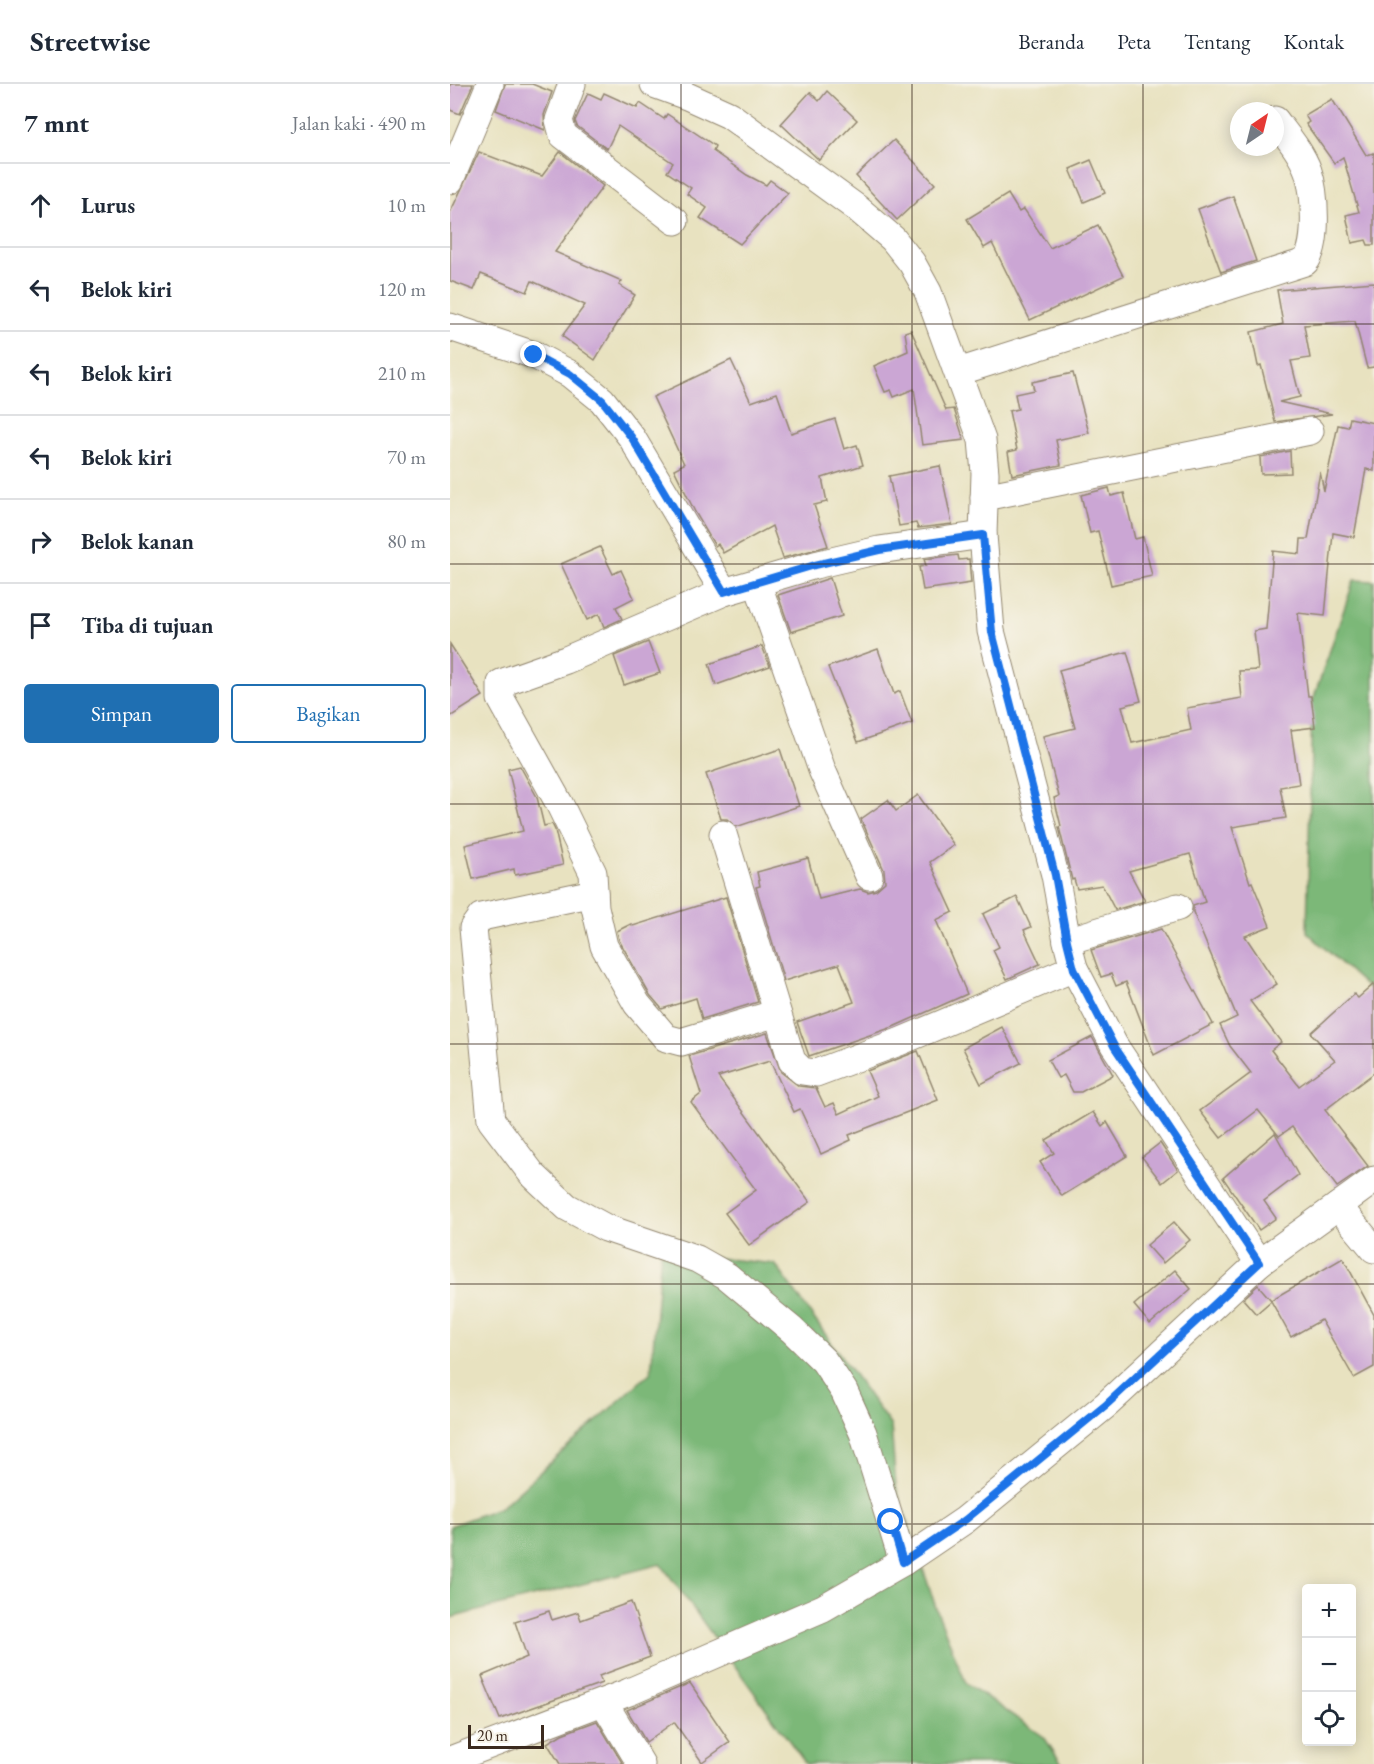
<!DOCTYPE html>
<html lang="id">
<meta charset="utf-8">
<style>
:root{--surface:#fff;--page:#f6f6f7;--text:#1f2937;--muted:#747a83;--line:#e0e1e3;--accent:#1f6fb2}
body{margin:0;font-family:"EB Garamond",serif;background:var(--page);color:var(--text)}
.controls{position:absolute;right:18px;bottom:18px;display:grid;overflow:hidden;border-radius:6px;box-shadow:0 3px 15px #0003}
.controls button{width:54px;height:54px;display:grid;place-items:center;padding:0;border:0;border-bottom:2px solid var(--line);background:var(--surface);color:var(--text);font:30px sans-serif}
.compass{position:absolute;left:780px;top:18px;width:54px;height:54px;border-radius:50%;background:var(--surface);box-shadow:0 3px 15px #0003;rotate:35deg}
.scale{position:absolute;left:18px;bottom:15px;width:76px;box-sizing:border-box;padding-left:6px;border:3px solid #3b2a1e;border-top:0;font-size:16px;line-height:21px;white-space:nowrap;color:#3b2a1e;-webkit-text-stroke:4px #f7f3e8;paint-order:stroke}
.stop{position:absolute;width:18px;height:18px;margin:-14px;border:4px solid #1a73e8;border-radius:50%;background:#fff}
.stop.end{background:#1a73e8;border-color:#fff;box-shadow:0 2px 6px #0008}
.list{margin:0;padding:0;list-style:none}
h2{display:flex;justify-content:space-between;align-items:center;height:78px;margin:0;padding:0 24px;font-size:26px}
h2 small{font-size:20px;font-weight:400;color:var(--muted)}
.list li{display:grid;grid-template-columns:39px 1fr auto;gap:18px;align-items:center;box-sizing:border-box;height:84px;padding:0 24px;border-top:2px solid var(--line)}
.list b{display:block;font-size:22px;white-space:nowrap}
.list em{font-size:20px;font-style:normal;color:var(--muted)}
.actions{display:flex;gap:12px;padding:18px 24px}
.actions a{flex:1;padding:14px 0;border:2px solid var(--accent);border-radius:6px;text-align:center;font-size:21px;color:var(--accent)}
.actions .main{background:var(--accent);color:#fff}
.icon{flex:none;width:33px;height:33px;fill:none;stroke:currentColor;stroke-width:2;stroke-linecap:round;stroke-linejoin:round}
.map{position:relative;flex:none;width:924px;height:1680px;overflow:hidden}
header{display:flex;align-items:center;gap:36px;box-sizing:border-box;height:84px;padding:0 30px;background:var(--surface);border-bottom:2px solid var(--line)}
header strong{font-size:28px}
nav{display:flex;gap:33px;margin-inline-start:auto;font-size:21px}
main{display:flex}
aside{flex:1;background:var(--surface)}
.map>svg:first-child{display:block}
</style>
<header>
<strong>Streetwise</strong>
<nav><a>Beranda</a><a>Peta</a><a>Tentang</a><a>Kontak</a></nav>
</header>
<main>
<aside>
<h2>7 mnt<small>Jalan kaki · 490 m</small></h2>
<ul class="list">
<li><svg class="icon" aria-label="ahead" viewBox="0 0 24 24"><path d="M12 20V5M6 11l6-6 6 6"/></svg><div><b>Lurus</b></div><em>10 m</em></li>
<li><svg class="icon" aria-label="left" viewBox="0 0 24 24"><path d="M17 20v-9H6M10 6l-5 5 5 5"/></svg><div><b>Belok kiri</b></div><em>120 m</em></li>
<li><svg class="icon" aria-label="left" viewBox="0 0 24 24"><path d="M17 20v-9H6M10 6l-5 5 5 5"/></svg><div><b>Belok kiri</b></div><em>210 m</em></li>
<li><svg class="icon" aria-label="left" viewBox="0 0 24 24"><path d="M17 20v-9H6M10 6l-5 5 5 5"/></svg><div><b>Belok kiri</b></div><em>70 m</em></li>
<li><svg class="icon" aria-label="right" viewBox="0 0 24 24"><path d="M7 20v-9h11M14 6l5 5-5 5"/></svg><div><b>Belok kanan</b></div><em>80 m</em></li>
<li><svg class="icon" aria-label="arrive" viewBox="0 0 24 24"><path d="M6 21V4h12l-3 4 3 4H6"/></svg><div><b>Tiba di tujuan</b></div></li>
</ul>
<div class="actions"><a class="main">Simpan</a><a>Bagikan</a></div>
</aside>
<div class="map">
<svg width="924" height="1680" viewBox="0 0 924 1680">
<rect width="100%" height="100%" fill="#f7f3e8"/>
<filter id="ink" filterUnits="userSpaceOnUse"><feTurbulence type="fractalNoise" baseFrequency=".0167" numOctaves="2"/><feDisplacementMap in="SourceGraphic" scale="12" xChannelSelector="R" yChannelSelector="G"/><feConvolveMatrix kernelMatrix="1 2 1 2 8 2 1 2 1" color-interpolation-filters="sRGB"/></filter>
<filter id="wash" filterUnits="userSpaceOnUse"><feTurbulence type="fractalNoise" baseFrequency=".008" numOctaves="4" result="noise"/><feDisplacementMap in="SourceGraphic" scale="24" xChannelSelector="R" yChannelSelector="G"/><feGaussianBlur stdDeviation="1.35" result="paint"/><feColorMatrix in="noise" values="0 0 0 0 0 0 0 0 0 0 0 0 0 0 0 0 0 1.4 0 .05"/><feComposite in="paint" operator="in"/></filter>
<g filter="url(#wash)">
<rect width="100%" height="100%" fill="#e8e2c0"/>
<g fill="#7bb878" stroke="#5b714b" stroke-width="1.5">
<path d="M 904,496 L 924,497 L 924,905 L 921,907 L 857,848 L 862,619 Z"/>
<path d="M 211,1168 L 325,1180 L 441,1342 L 446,1403 L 487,1527 L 516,1599 L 594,1653 L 612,1680 L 356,1680 L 211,1480 L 0,1534 L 0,1442 L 51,1423 L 201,1288 Z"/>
</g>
<g id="blocks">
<g fill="#cba6d4">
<path d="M 0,0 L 23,0 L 10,30 L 0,26 Z"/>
<path d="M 55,0 L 82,0 L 102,8 L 94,31 L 95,46 L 46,26 Z"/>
<path d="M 377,7 L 407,36 L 369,76 L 331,40 L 360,8 L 369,17 Z"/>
<path d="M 138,9 L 151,15 L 154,9 L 187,24 L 190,19 L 214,35 L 217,30 L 265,62 L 263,67 L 297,91 L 316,101 L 320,96 L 338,109 L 290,160 L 250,134 L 257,124 L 237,110 L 241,104 L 217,88 L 223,79 L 168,42 L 157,65 L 127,42 L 125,37 Z"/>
<path d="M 882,15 L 916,71 L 924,69 L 924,161 L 918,161 L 916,156 L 902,159 L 896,131 L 909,128 L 893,73 L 884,79 L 856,40 L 859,38 L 855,31 Z"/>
<path d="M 444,56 L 485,100 L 447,136 L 406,92 Z"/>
<path d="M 29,68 L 92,92 L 110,68 L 153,102 L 105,168 L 172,197 L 169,201 L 185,211 L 145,276 L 112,252 L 135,221 L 82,197 L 77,208 L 31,190 L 24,206 L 0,197 L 0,129 Z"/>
<path d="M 641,76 L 655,109 L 634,118 L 620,85 Z"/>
<path d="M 558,110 L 569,128 L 574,125 L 600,164 L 648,141 L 673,192 L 580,236 L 542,159 L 534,164 L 517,135 Z"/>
<path d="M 783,112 L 806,177 L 771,188 L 748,125 Z"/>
<path d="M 924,198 L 924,283 L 917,284 L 905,237 L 854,241 L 860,274 L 841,277 L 850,313 L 829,318 L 882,330 L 825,338 L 811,281 L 808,282 L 801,248 L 833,240 L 827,206 Z"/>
<path d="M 461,246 L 496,326 L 504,325 L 514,356 L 472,361 L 464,305 L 444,313 L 441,306 L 435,308 L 424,282 L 458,267 L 455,248 Z"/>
<path d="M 281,276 L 301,318 L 327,309 L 341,349 L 385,335 L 394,365 L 407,361 L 413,381 L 372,394 L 377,418 L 364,421 L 378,462 L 333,474 L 322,442 L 273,469 L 268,460 L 265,462 L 245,428 L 224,385 L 234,380 L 203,313 Z"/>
<path d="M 623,289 L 639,349 L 606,356 L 611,381 L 562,391 L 558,368 L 567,366 L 559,327 L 568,325 L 565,310 L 584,306 L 582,298 Z"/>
<path d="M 900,334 L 924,339 L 924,387 L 916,385 L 904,453 L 883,449 L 875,532 L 848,529 L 858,612 L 861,612 L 865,643 L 841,646 L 849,700 L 830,703 L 836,734 L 782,743 L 800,799 L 802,798 L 820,842 L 795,852 L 827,900 L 800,917 L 831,958 L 821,966 L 849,1002 L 885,976 L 861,949 L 904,910 L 908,914 L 924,900 L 924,989 L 875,1026 L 918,1082 L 887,1103 L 842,1043 L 829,1052 L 808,1026 L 771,1054 L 750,1027 L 801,989 L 780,962 L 770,941 L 787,933 L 743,828 L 743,822 L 755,818 L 740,770 L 679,787 L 695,817 L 665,826 L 652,801 L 627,805 L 624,795 L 622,796 L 609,743 L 611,742 L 604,714 L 609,712 L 593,652 L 625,644 L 609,586 L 677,568 L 691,617 L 672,622 L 682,659 L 741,646 L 737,624 L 792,614 L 789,587 L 808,586 L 804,547 L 816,545 L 823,467 L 850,470 L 851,455 L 858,455 L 870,388 L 874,407 L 888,341 L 898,343 Z"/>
<path d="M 840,367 L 841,389 L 811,390 L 810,373 Z"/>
<path d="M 490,382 L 502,440 L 468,444 L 466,439 L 449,442 L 439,392 Z"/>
<path d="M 659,404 L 661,412 L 674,409 L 685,455 L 693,453 L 702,492 L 661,501 L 648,447 L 640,449 L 631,411 Z"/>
<path d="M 150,463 L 163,490 L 171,486 L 184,514 L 166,523 L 172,535 L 154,543 L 149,530 L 137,536 L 111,480 Z"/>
<path d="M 508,471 L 509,476 L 519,475 L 521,499 L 473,506 L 469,483 L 476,482 L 474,475 Z"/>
<path d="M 380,494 L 392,532 L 341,548 L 328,511 Z"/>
<path d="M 198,558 L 210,589 L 174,601 L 164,572 Z"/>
<path d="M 0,560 L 33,612 L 0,633 Z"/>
<path d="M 312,562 L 320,582 L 266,601 L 259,580 Z"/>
<path d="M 428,565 L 444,610 L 450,607 L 462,639 L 408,658 L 378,583 Z"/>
<path d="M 330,665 L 349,722 L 286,743 L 277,735 L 271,735 L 256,690 Z"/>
<path d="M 70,682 L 87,713 L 94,742 L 102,740 L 105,746 L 113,781 L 65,791 L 64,785 L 23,795 L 15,761 L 73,747 L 58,685 Z"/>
<path d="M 468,711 L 504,761 L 480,778 L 503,828 L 486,836 L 517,910 L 443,943 L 359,972 L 347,938 L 404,918 L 389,880 L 334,897 L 306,803 L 310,802 L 307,788 L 358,774 L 369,815 L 410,805 L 418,808 L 426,806 L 435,798 L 434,786 L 411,735 L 438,716 L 446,727 Z"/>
<path d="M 276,813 L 308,918 L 252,935 L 246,914 L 212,925 L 200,911 L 169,856 L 167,847 L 181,840 L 183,842 Z"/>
<path d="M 567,813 L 581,843 L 574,846 L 590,880 L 557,895 L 543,866 L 549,863 L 533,830 Z"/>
<path d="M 711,845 L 763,940 L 704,971 L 676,898 L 666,902 L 661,890 L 651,893 L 641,866 Z"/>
<path d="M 552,943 L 571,979 L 531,1000 L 513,964 Z"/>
<path d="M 317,949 L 331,988 L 349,1002 L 366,1004 L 375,1023 L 384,1019 L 389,1030 L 428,1012 L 417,987 L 468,967 L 488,1016 L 399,1051 L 401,1056 L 371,1070 L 350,1025 L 344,1028 L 320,977 L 268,993 L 360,1118 L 299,1161 L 275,1129 L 306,1106 L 241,1018 L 251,1010 L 239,972 Z"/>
<path d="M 642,953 L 663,991 L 631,1008 L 623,1008 L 614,991 L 608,994 L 598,976 Z"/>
<path d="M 643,1028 L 652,1042 L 657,1038 L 677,1072 L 612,1112 L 590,1078 L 604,1069 L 596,1056 Z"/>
<path d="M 825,1049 L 848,1091 L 814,1117 L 826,1134 L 809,1146 L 773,1094 Z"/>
<path d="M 710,1059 L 728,1086 L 712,1099 L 692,1073 Z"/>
<path d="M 724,1138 L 740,1156 L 713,1179 L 697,1161 Z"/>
<path d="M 893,1174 L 924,1231 L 924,1283 L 904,1294 L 871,1236 L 841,1253 L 821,1217 L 806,1230 L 793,1215 L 808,1201 L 821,1216 Z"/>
<path d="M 725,1186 L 741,1205 L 700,1240 L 684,1221 Z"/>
<path d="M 181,1518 L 200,1573 L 149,1592 L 152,1599 L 50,1635 L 32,1592 L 77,1573 L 65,1538 L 99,1527 L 102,1536 L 128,1528 L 131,1536 Z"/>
<path d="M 240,1599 L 280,1658 L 252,1678 L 224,1638 L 196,1658 L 177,1626 Z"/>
<path d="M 147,1637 L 173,1680 L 110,1680 L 97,1659 L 112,1650 Z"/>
</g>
</g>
</g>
<g filter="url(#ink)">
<use href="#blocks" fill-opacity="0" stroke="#92866f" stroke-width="1.5"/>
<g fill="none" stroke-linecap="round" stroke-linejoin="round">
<defs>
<g id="minor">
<path d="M 122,0 L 109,36 L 113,51 L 225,137"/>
<path d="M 204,0 L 237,12 L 279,31 L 408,125 L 443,155 L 462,179 L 478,208 L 532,356 L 535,389 L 533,451 L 541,547 L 605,791 L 617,857 L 624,884 L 664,961 L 809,1179"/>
<path d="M 0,96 L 40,0"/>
<path d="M 0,243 L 84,271 L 120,290 L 152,316 L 182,354 L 274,508"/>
<path d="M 508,288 L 855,178 C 869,161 865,107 858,87 C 851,68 837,52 825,36"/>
<path d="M 534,413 L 860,347"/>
<path d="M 307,498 L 372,686 L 419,792"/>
<path d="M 273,750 L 342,977 L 352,987 L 366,989 L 449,958 L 624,884"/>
<path d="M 144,809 L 31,833 L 23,844 L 41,1036 L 82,1090 L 117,1123 L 156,1144 L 247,1175 L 277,1192 L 342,1246 L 374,1277 L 394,1307 L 413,1349 L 453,1478"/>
<path d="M 617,857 L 728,823"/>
<path d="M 327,929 L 231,958 L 216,954 L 187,920 L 154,862 L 145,823 L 143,789 L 109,719 L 51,615 L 51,599 L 116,576 L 274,508 L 365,481 L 429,466 L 533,451"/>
<path d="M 888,1122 L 924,1165"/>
<path d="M 154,1619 L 191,1680"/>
<path d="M 0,1676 L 179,1608 L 373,1524 L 453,1478 L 515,1436 L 657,1320 L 809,1179 L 924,1096"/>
</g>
</defs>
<use href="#minor" stroke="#92866f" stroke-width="29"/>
<use href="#minor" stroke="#fff" stroke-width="27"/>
</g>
</g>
<g fill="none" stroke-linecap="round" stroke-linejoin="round" filter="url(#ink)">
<path stroke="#1a73e8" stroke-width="8" d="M 84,271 L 120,290 L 152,316 L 182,354 L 274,508 L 365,481 L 429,466 L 533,451 L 542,548 L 605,791 L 617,857 L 624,885 L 664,962 L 809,1179 L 657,1320 L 515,1436 L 453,1478 L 441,1438"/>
</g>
<path fill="none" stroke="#3b2a1e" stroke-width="1.5" stroke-opacity="0.55" d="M 231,0 L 231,1680M 462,0 L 462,1680M 693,0 L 693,1680M 0,240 L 924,240M 0,480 L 924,480M 0,720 L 924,720M 0,960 L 924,960M 0,1200 L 924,1200M 0,1440 L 924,1440"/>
</svg>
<div class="controls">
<button>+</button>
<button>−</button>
<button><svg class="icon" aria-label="locate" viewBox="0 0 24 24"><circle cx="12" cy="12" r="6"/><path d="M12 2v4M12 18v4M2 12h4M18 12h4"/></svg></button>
</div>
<svg class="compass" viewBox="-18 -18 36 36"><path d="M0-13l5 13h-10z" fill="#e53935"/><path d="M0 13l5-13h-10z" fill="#747a83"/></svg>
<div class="scale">20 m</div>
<div class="stop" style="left:441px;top:1438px"></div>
<div class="stop end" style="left:84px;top:271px"></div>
</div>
</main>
